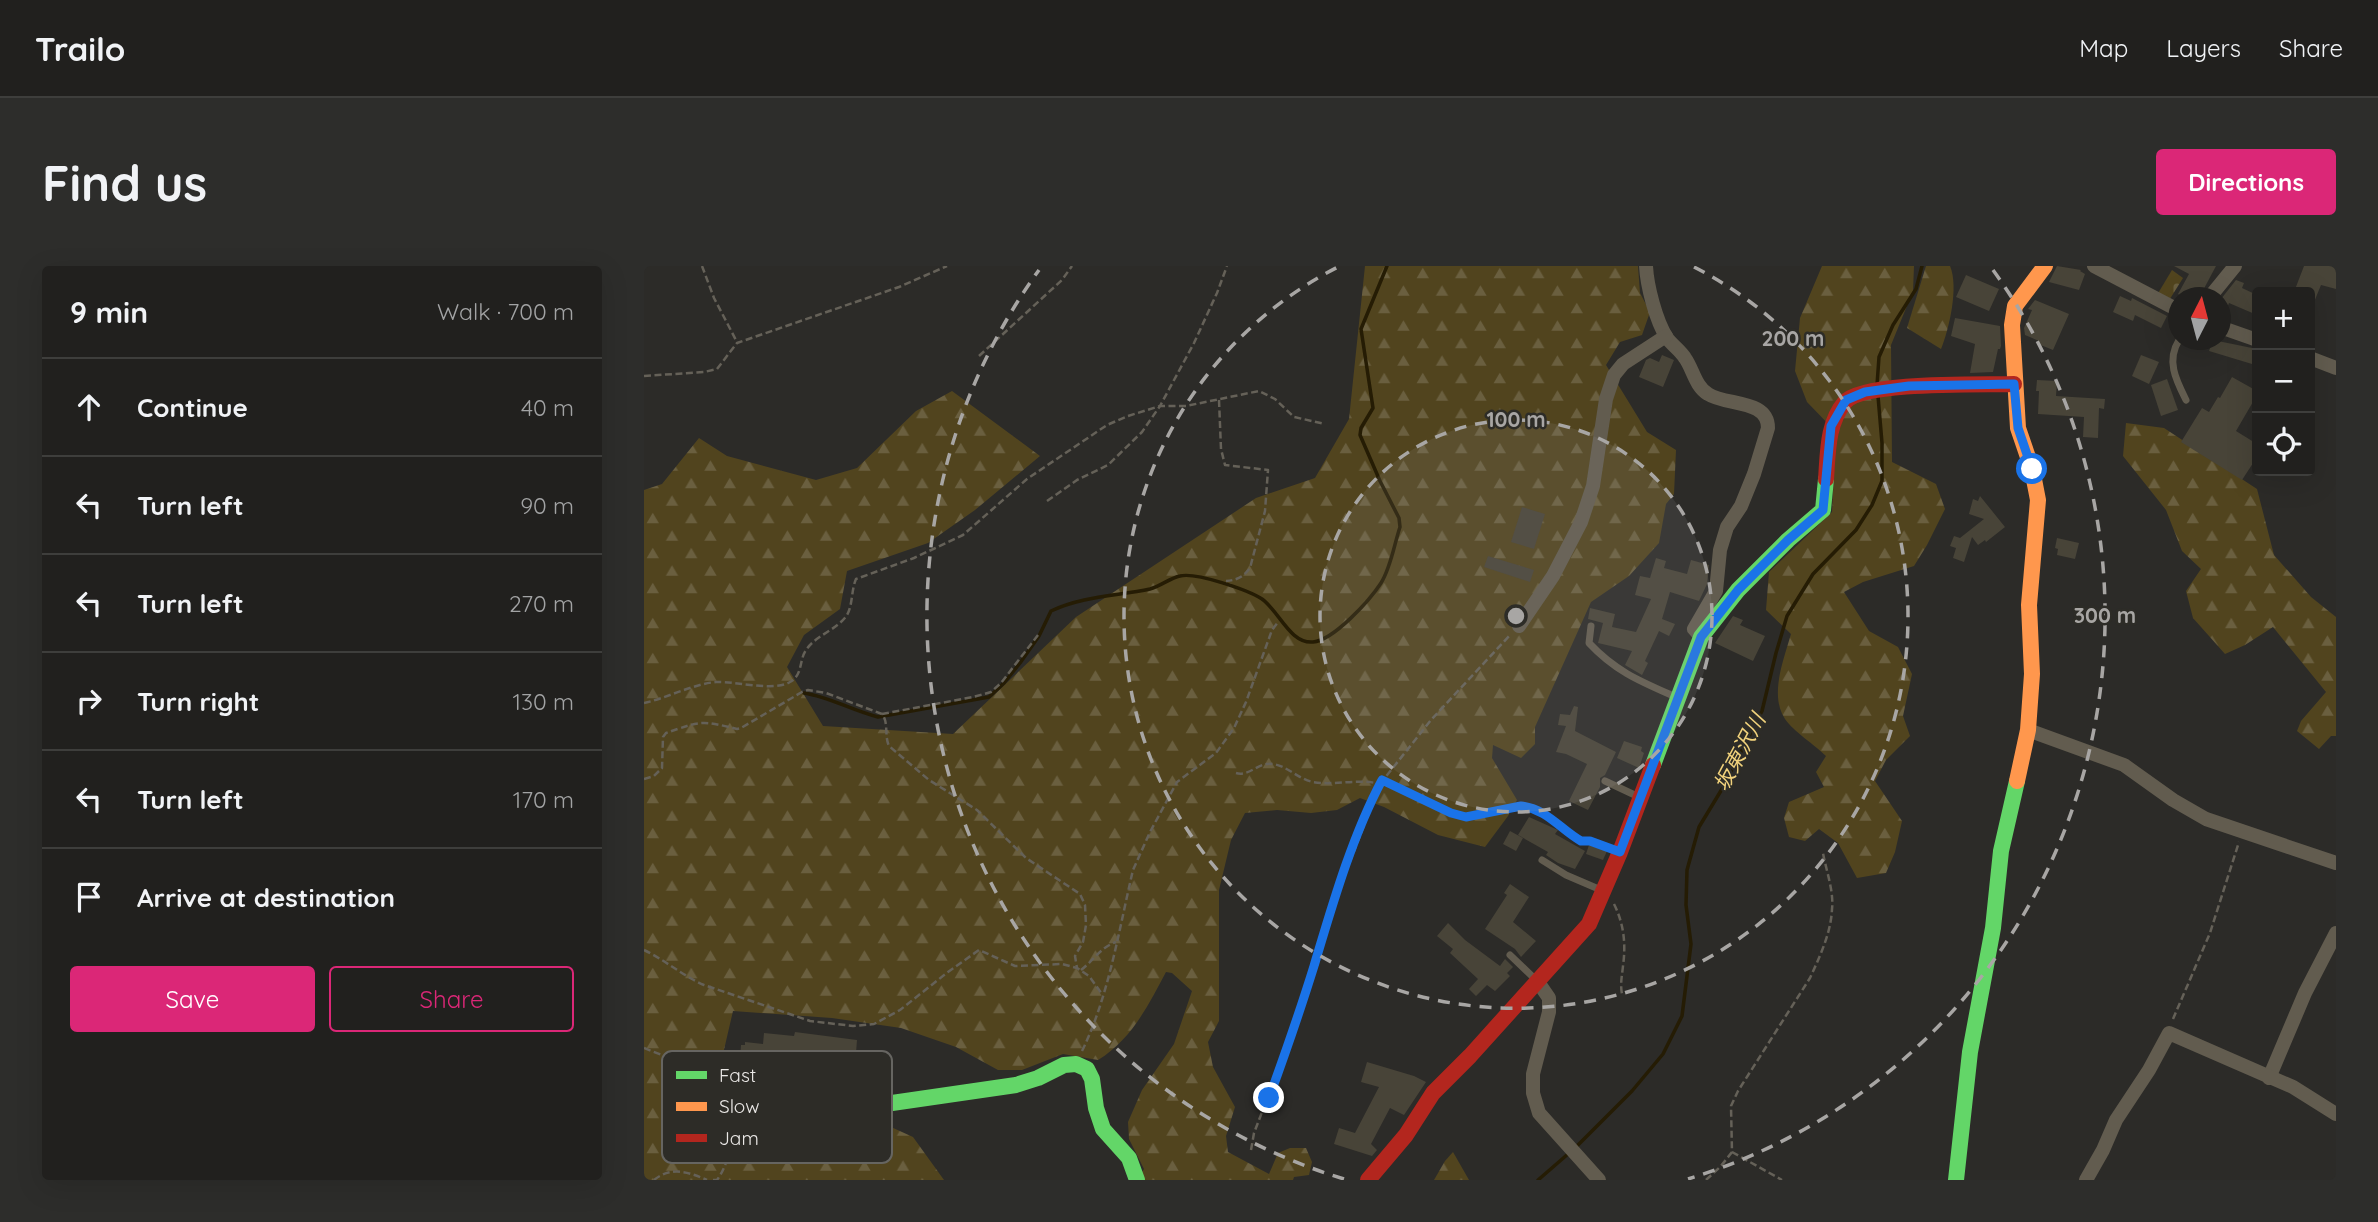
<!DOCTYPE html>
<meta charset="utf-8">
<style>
:root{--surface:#21201e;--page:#2d2d2b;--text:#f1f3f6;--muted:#a2a3a4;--line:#3e3e3c;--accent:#db2777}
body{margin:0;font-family:Quicksand,"Noto Sans JP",sans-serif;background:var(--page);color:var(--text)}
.controls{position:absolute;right:21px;top:21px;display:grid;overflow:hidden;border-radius:7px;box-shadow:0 7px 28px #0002}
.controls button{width:63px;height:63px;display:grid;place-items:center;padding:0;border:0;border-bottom:2px solid var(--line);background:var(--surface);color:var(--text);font:35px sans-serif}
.compass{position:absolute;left:1524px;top:21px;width:63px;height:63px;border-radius:50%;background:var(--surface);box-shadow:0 7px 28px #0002;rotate:6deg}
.stop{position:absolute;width:21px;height:21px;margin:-16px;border:5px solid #1a73e8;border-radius:50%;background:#fff}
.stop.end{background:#1a73e8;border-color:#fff;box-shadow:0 2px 7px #0008}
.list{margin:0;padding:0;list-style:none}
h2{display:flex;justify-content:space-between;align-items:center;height:91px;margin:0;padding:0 28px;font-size:30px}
h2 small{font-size:23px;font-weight:400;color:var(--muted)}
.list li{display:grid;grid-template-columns:46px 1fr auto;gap:21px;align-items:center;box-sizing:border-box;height:98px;padding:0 28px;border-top:2px solid var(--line)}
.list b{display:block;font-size:26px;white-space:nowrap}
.list em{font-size:23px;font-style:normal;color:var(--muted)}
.actions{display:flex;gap:14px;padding:21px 28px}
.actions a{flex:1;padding:16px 0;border:2px solid var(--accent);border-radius:7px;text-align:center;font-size:24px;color:var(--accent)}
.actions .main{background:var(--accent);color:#fff}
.icon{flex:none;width:38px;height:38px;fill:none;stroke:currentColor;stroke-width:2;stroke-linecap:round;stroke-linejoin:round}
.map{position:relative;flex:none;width:1692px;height:914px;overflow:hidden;border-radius:7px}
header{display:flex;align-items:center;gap:42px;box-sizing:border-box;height:98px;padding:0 35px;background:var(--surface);border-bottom:2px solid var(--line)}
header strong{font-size:33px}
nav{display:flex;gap:38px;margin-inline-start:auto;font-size:24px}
.intro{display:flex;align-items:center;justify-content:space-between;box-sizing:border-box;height:168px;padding:0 42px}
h1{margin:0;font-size:49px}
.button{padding:18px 32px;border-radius:7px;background:var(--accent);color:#fff;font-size:24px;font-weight:700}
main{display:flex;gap:42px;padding:0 42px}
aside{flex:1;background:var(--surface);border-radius:7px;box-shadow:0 7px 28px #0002}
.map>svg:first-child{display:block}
</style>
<header>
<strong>Trailo</strong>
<nav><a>Map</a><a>Layers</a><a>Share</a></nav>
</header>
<div class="intro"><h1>Find us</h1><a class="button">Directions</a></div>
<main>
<aside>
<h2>9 min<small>Walk · 700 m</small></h2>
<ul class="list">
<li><svg class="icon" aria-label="ahead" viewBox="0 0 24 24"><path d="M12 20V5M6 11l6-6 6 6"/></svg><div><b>Continue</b></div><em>40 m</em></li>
<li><svg class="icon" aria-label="left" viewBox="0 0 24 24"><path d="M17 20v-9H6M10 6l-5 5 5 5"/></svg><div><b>Turn left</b></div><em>90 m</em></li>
<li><svg class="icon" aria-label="left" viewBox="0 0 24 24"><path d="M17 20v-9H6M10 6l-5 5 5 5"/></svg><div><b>Turn left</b></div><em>270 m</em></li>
<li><svg class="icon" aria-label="right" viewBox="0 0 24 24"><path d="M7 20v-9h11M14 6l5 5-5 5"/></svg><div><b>Turn right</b></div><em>130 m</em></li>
<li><svg class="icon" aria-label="left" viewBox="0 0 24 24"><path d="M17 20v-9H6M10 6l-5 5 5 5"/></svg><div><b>Turn left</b></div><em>170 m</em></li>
<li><svg class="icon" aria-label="arrive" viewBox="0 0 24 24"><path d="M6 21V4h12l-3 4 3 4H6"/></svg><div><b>Arrive at destination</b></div></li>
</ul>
<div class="actions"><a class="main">Save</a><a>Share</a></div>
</aside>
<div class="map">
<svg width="1692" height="914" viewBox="0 0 1692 914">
<defs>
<pattern id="forest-firs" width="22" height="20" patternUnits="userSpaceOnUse" patternTransform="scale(1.75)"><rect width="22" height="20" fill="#51441e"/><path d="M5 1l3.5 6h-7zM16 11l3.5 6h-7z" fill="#6a5f3f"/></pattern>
<pattern id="cemetery-stones" width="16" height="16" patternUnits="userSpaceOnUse" patternTransform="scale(1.75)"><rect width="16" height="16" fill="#51441e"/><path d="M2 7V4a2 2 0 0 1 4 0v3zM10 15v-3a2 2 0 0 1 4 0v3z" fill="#6a5f3f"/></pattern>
</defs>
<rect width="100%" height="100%" fill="#2c2b28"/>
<g fill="url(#forest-firs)">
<path d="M 721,0 L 994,0 L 996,27 L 1006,46 L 998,69 L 976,76 L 962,99 L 1003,166 L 1032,184 L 1030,228 L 1022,238 L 1015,277 L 985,310 L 947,336 L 891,461 L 891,478 L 877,492 L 849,479 L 848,492 L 873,534 L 864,550 L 841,581 L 794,569 L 740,541 L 716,532 L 693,544 L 667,547 L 633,544 L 601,547 L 587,574 L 575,624 L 575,755 L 564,776 L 569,801 L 591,841 L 582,870 L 584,886 L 625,908 L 634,887 L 646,882 L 662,882 L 668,896 L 665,909 L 650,911 L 649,914 L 493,914 L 500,903 L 485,873 L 484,856 L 498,824 L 530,778 L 548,725 L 528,707 L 522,706 C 504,740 487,774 454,794 L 419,788 L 378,804 L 354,804 L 312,781 L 257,762 L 188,752 L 89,745 L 76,801 L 60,825 L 74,835 L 97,847 L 236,856 L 269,871 L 300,914 L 0,914 L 0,224 L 18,218 L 55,172 L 83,190 L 172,214 L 213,202 L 272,145 L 308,125 L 396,190 L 331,244 L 284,277 L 203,305 L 196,343 L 160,369 L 143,401 L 179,460 L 309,468 L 432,351 L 612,232 L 671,212 L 705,153 Z"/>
<path d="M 1178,0 L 1270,0 L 1269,25 L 1247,79 L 1248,196 L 1292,218 L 1301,243 L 1283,279 L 1270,300 L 1219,316 L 1200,326 L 1225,365 L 1254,381 L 1268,408 L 1259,450 L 1266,470 L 1242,494 L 1231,515 L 1258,555 L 1251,586 L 1242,607 L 1213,612 L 1194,577 L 1175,563 L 1161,575 L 1145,571 L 1140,552 L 1145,536 L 1180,521 L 1172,506 L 1182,490 C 1171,479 1149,465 1141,453 C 1125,429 1140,393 1147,368 L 1122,344 L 1125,306 L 1188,246 L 1192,166 L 1163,136 L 1151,105 L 1156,52 Z"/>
<path d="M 1282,0 L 1306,0 C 1315,21 1305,63 1297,83 L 1263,62 Z"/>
<path d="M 1482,157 L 1520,162 L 1613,223 L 1630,289 L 1667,331 L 1692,351 L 1692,470 L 1687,470 L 1675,483 L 1653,465 L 1657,455 L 1682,426 L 1629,361 L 1601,379 L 1581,388 L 1549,352 L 1542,325 L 1557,303 L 1538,285 L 1522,244 L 1479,190 Z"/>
<path d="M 809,886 L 825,914 L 790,914 L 801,895 Z"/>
</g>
<path fill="url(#cemetery-stones)" d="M 1528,4 L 1539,12 L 1524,36 L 1513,29 Z"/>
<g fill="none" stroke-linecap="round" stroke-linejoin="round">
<g stroke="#251c04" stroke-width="3.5">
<path d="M 1233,119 L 1235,91 L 1249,59 L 1272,23 L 1278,0"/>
<path d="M 160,427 C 186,431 209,445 234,451 L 345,431 L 360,417 L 376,397 L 395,370 L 407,345 C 439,330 473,330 506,323 C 517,320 526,312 536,310 C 552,306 604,324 618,333 C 635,345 646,378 669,376 C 690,374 726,334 737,317 C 747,301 750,279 756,261 L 755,252 L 736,215 L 716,169 L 717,162 L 729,142 L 717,63 L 743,0"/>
<path d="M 930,883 L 988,825 L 1019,788 L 1038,750 L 1047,678 L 1042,639 L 1043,604 L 1055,561 L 1078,523 L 1118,445 L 1132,387 L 1143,350 L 1169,308 L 1212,264 L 1228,239 L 1238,215 L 1238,177 L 1234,130"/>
<path d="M 894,914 L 924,888"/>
</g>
</g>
<g fill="#484438">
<path d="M 1413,0 L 1437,4 L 1436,5 L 1441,8 L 1435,24 L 1405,16 Z"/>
<path d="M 1530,0 L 1572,0 L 1555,32 L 1540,32 L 1534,28 L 1545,8 Z"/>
<path d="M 1660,0 L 1692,0 L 1692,23 L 1677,19 L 1666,46 L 1666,26 L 1650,26 Z"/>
<path d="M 1322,9 L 1355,23 L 1345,45 L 1312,31 Z"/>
<path d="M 1592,14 L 1600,17 L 1598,22 L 1613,29 L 1613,49 L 1585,37 L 1579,52 L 1577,52 L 1577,33 Z"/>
<path d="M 1476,30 L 1487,35 L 1488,32 L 1523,50 L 1517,62 L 1491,49 L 1489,55 L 1469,46 Z"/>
<path d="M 1391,34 L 1425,48 L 1409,84 L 1394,78 L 1395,75 L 1381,69 L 1380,62 L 1388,44 L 1384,43 Z"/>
<path d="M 1311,52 L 1356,60 L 1357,80 L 1356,83 L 1354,83 L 1349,106 L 1326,107 L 1331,78 L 1307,70 Z"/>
<path d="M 1569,74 L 1613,83 L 1608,98 L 1565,85 Z"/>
<path d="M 1018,89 L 1030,94 L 1019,121 L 995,111 L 1002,94 L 1006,92 L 1015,96 Z"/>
<path d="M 1497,89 L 1515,96 L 1505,118 L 1488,110 Z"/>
<path d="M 1588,111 L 1613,125 L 1613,129 L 1592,165 L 1613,178 L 1613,191 L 1598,214 L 1537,176 L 1558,142 L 1565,146 L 1574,131 L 1576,132 Z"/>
<path d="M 1523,113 L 1534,144 L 1517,150 L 1507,119 Z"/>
<path d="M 1393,114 L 1413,115 L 1412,130 L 1461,133 L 1460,143 L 1455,142 L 1454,172 L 1439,171 L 1440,151 L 1394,148 L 1395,125 L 1392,125 Z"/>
<path d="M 1336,230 L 1361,261 L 1342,276 L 1341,274 L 1334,279 L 1328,271 L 1320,296 L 1309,292 L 1312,282 L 1306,280 L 1310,270 L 1316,272 L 1340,253 L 1325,248 L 1329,233 L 1334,235 Z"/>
<path d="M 878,241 L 901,248 L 890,283 L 867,276 Z"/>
<path d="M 1413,272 L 1435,277 L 1431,293 L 1413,289 L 1414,283 L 1411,282 Z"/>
<path d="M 844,290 L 890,304 L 886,316 L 840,301 Z"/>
<path d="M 1012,292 L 1022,295 L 1020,302 L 1043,308 L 1047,294 L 1065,299 L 1063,318 L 1055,335 L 1026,326 L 1018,353 L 1031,358 L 1025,370 L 1015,365 L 1001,395 L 1004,397 L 998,409 L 981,399 L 988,385 L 954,377 L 959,357 L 944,353 L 946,342 L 971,348 L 968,361 L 992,366 L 1007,333 L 991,329 L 996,310 L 1006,312 Z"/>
<path d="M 1089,350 L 1099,354 L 1096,359 L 1121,370 L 1109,395 L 1071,377 Z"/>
<path d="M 930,440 L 934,441 L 931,465 L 972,486 L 961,509 L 956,512 L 956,521 L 944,544 L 925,535 L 943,498 L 922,488 L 912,486 L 922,460 L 914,459 L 916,448 L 926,449 Z"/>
<path d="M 980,475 L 998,481 L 997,485 L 1000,487 L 995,502 L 973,492 Z"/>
<path d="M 885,551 L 914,564 L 911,568 L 941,585 L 931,603 L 914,597 L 902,589 L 904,586 L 874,569 Z"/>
<path d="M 866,565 L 879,572 L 872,585 L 859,578 Z"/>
<path d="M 945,579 L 963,585 L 959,594 L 942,588 Z"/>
<path d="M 866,618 L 885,631 L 869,656 L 892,675 L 877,691 L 871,683 L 841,663 L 863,629 L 860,627 Z"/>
<path d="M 804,657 L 821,674 L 856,700 L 861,693 L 869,701 L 863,707 L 866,710 L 851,725 L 843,719 L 832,730 L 825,723 L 834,713 L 806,687 L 809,683 L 793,670 Z"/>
<path d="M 151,766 L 213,774 L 212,787 L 246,791 L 242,823 L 192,818 L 191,828 L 146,823 L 147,812 L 98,807 L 99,794 L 96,793 L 97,779 L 101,779 L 101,776 L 119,778 L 120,767 L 150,770 Z"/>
<path d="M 723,796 L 770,810 L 782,816 L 760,849 L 746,842 L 727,878 L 733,884 L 728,890 L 690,878 L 695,862 L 711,867 L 735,821 L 717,816 Z"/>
</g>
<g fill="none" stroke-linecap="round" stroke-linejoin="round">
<g stroke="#656158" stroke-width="2.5" stroke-dasharray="7 3.5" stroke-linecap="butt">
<path d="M 58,0 L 70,32 L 93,76"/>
<path d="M 335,90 L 418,14 L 428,0"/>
<path d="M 0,110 L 60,106 L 73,103 L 93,77 L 255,21 L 303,0"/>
<path d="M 575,134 L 577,183 L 581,199 L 624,204 L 621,245 L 606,302 C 599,311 594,314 582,315"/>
<path d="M 403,235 L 433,214 L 464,199 L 498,166 L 516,140 L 550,77 L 573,27 L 583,0"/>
<path d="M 0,437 C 23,432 49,418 72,416 C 92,415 129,426 146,416 C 159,409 155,394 162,384 C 172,369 193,364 203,349 C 209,338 207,325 212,313 L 270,292 L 319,269 L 383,213 L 463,159 L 484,150 L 516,140 L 542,140 L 615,125 L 631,133 L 650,151 L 681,158"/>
<path d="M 238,448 L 329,431 L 347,426 L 357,417 L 394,369"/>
<path d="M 592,507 C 605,511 614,496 628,498 C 642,499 654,513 669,516 C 692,520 713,512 736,518"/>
<path d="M 0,513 L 10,510 L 18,502 L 19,471 L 22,467 C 57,455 57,454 93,463 L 97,462 L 158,426 L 164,424 L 182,427 L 238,448 C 245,457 240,469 245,480 L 285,514 L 333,544 L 382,592 L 436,628 L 441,639 L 442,659 L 439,676 L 431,690 L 433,702"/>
<path d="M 738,514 L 807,547 L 822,550 L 877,540 C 903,542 916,563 937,575 L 946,575 L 962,580"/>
<path d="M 970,638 C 980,658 982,678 979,700 C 978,710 976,718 978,728"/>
<path d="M 0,684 C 21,694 39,710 60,719 L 166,755 L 209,760 L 230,758 L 256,744 L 304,706 L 335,684 L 371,700 L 418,698 L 433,702 L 445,710 L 458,728"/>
<path d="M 437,704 C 449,695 457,681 472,676"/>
<path d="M 1529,753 L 1566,667 L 1595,576"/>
<path d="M 0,782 L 43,799 L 76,818"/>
<path d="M 438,785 C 465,730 475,663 489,604 L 506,566 L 533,516 L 572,487 L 590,462 L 602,436 L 628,364 L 634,356"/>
<path d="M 607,884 L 610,867 L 653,755 L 688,642 L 736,518 L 787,454 L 867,368"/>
<path d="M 1088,886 L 1138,914"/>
<path d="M 10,914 C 27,900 45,906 63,914"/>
<path d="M 69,914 L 73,914 C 91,889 80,868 114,854"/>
<path d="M 1062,914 L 1077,900 L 1088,886 L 1087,840 L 1094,825 L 1166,712 C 1176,690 1187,667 1188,643 C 1190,625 1182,604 1179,587"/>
</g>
<g stroke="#625c4f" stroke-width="7">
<path d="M 1535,74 C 1522,95 1532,114 1542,134"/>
<path d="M 947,360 L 945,377 C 972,406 998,416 1032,431"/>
<path d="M 961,515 L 995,531"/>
<path d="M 898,594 L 922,609 L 957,624"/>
<path d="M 866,689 L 891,713"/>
</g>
<g stroke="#625c4f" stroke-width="14">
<path d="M 1002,0 C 1003,20 1012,55 1023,72 C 1028,79 1036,84 1041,92 C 1049,103 1051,120 1064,128 C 1082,140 1124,133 1124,162 L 1110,208 L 1097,240 L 1083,261 L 1076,284 L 1072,325 L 1050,363 L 1057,371"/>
<path d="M 1450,0 L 1534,44"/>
<path d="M 1565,32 L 1591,0"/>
<path d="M 1576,61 L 1613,74"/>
<path d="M 1666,92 L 1692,102"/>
<path d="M 875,360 L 909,310 L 937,256 L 949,220 L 962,133 L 970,109 L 979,98 L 1022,70"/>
<path d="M 1384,464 L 1480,499 L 1529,534 L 1562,553 L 1692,597"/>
<path d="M 894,716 L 905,732 L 905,746 L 889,808 L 889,827 L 895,847 L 955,914"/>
<path d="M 1625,812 L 1661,727 L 1692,667"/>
<path d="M 1442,914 L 1459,884 L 1472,854 L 1505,804 L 1525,767 L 1649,821 L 1692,848"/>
</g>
<g stroke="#63d668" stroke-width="16">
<path d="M 1009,499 L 1057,371 L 1094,324 L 1144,274 L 1179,244 L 1182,213"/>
<path d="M 88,825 L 114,836 L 139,843 L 186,846 L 372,819 L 394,812 L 420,799 L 432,798 L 443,803 L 448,813 L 452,842 L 459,863 L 485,892 L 493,914"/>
<path d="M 1312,914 L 1326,786 L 1349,662 L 1357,585 L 1373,515"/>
</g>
<path stroke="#ff974d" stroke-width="16" d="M 1373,515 L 1384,464 L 1388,408 L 1385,339 L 1394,234 L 1388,203 L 1374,162 L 1368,59 L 1371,40 L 1401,0"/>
<g stroke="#b3261e" stroke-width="16">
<path d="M 1182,213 C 1184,187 1183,157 1201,136 C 1219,115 1339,119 1370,118"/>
<path d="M 724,914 L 762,869 L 789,827 L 826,790 L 945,658 L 976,586 L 1009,499"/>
</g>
</g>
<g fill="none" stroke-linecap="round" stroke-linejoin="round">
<path stroke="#1a73e8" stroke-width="9" d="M 625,832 C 641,788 656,745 670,700 C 688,640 708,570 738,514 L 807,547 L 822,551 L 877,540 C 903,543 916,563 937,575 L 946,575 L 976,586 L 1057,371 L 1094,324 L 1144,274 L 1179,244 L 1187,160 L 1202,134 L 1221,126 L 1265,120 L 1370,118 L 1374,162 L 1388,203"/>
</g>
<circle cx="872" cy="350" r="196" fill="#a8a6a4" fill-opacity=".12"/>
<g fill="none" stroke="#a8a6a4" stroke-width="3.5" stroke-dasharray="12 9">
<circle cx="872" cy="350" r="196"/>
<path d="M1050 1A392 392 0 1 1 694 1"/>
<path d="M700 913A589 589 0 0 1 395 4M1349 4A589 589 0 0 1 1044 913"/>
</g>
<g text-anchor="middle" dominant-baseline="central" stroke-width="5" stroke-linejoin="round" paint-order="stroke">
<g font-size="21" font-style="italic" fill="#f1d27c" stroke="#2d2c27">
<text transform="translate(1095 486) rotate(-62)">坂東沢川</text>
</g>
</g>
<rect x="18" y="785" width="230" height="112" rx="10" fill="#2d2c27" stroke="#666561" stroke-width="2"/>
<rect x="32" y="805" width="31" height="8" fill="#63d668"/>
<rect x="32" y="836" width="31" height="9" fill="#ff974d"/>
<rect x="32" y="868" width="31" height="8" fill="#b3261e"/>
<g font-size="19" fill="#ebe9e7">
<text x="75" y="816">Fast</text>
<text x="75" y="847">Slow</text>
<text x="75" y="879">Jam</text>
</g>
<circle cx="872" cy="350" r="10" fill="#a8a6a4" stroke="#2d2c27" stroke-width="3.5"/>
<g font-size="21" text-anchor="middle" font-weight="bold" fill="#a8a6a4" stroke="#2d2c27" stroke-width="5" stroke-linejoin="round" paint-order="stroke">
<text x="1149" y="80">200 m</text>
<text x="872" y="161">100 m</text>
<text x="1461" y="357">300 m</text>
</g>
</svg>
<div class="controls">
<button>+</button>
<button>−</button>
<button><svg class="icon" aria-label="locate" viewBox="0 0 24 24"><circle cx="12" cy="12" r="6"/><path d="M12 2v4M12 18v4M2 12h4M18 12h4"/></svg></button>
</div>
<svg class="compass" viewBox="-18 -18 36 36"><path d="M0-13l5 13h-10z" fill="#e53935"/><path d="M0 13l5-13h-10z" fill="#a2a3a4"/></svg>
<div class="stop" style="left:1388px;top:203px"></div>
<div class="stop end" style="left:625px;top:832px"></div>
</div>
</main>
